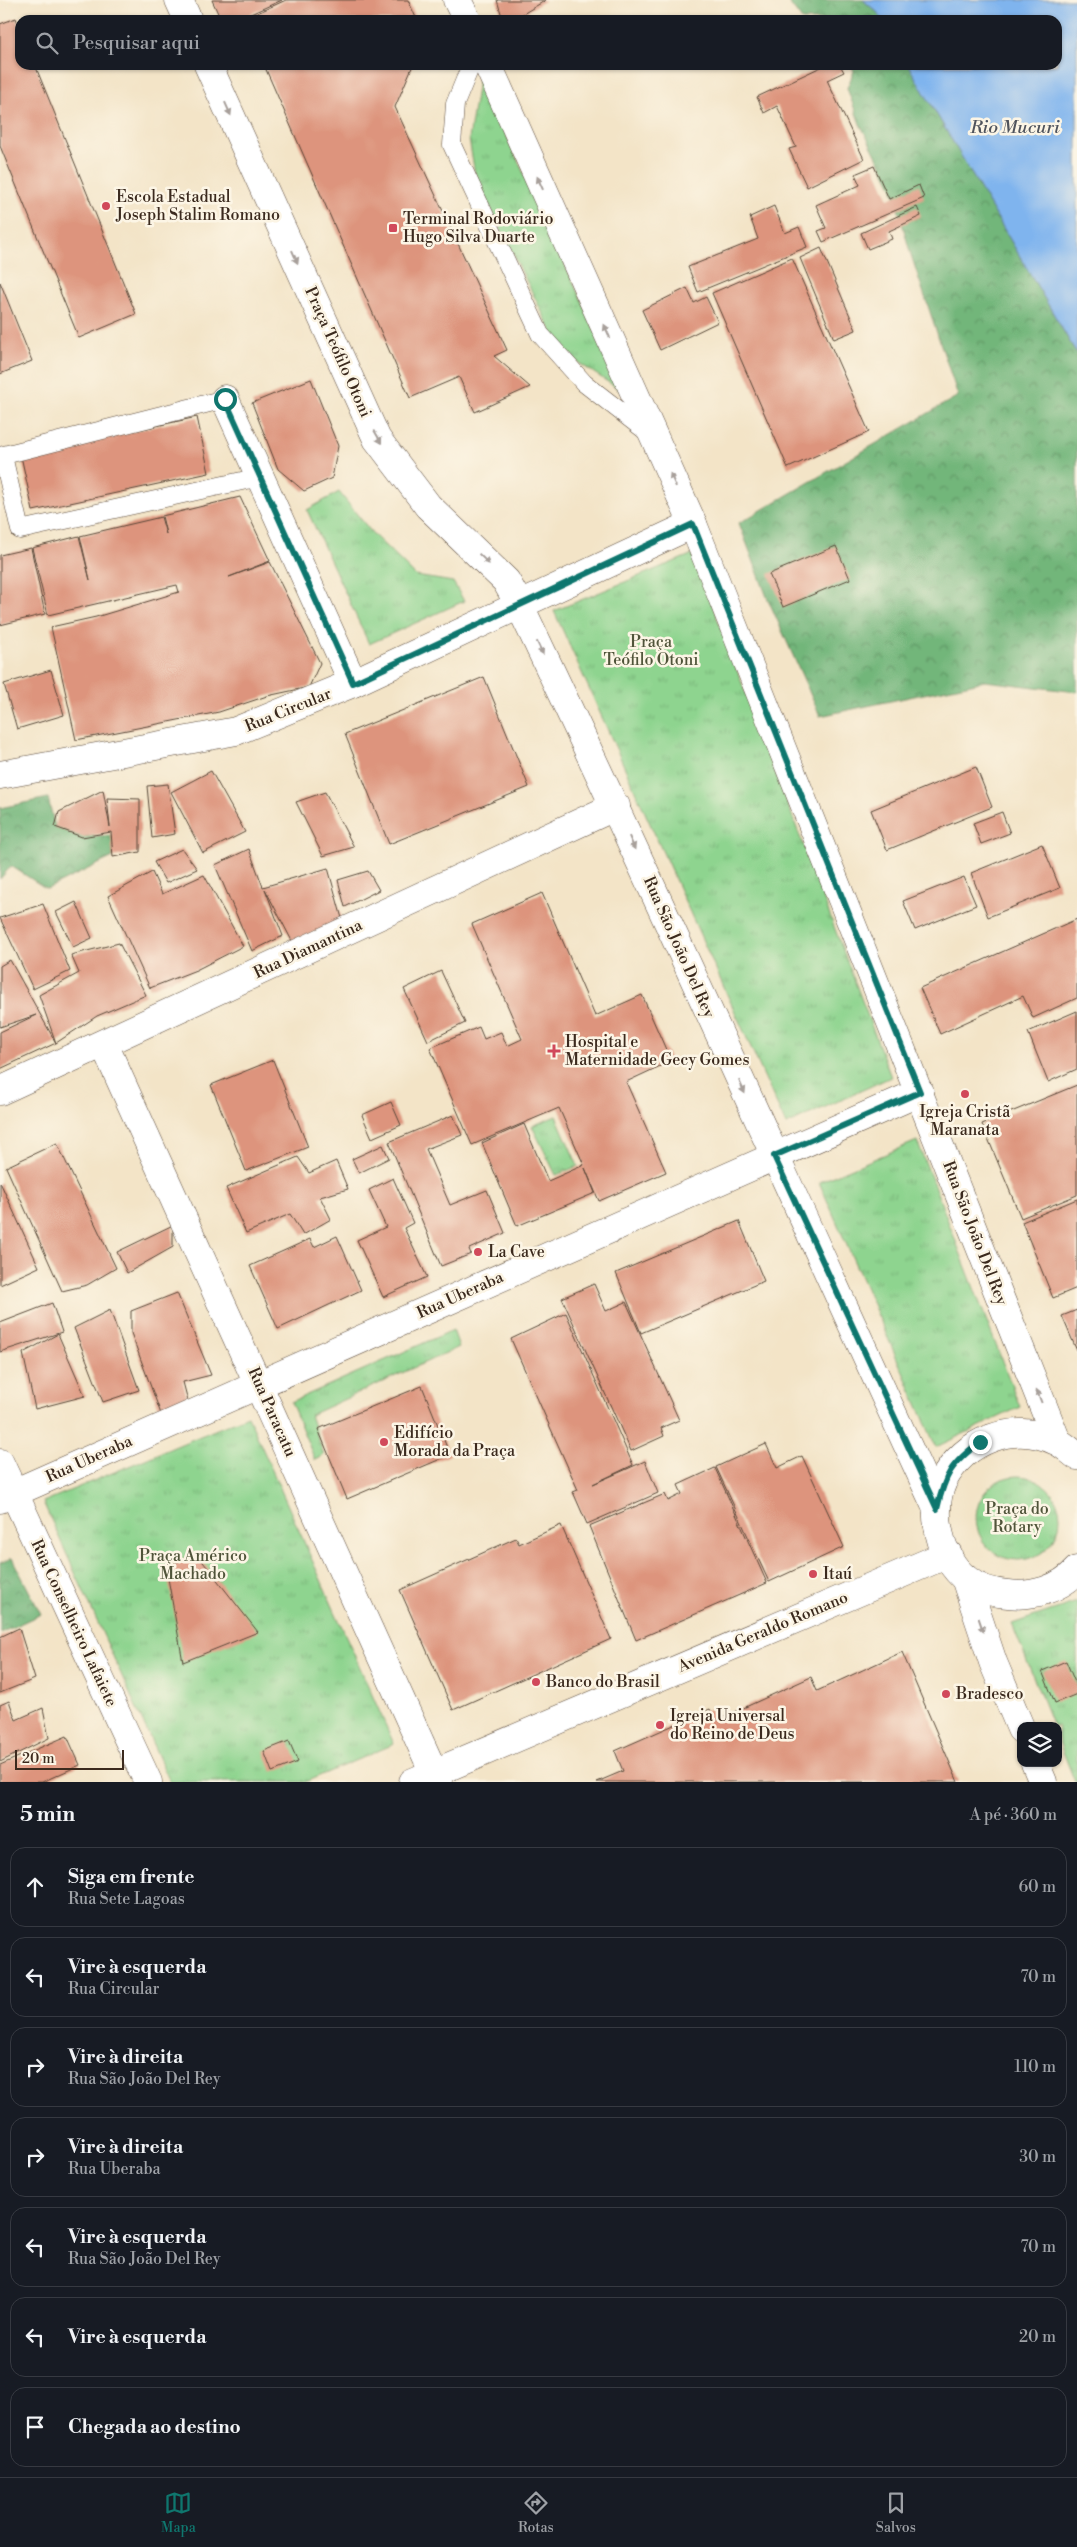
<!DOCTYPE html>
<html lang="pt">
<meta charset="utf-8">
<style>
:root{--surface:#171b24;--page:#20242c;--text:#f1f3f6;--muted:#9ea1a6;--line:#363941;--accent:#0f766e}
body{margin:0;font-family:"Libre Bodoni",serif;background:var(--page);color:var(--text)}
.controls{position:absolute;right:15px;bottom:15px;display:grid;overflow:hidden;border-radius:10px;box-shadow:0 1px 4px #0004}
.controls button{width:45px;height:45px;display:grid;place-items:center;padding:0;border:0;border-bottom:1px solid var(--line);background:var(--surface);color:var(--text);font:25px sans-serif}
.scale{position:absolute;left:15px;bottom:12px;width:109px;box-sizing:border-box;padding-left:5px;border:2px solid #3b2a1e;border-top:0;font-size:14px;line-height:18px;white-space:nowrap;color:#3b2a1e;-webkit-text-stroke:4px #fcf5e5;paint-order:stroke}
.stop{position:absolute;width:15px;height:15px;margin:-11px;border:4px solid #0f766e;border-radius:50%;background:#fff}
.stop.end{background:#0f766e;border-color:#fff;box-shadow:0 1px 5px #0008}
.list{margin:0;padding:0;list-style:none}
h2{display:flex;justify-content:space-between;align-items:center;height:65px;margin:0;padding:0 20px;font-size:21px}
h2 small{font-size:16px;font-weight:400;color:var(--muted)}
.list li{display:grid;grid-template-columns:32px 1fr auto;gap:15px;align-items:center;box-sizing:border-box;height:80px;margin:0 10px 10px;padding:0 10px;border:1px solid var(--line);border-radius:15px}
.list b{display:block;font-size:19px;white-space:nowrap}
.list p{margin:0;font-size:16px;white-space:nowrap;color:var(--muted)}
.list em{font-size:16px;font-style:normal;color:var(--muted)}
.icon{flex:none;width:28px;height:28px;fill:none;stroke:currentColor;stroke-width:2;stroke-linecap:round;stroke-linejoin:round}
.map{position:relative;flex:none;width:1077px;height:1782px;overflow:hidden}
.search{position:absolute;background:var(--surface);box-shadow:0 1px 4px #0004;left:15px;right:15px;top:15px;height:55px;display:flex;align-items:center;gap:12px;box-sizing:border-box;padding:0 18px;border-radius:15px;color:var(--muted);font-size:19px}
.sheet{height:695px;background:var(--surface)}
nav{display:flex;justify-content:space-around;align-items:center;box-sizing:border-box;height:70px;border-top:1px solid var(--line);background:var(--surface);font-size:14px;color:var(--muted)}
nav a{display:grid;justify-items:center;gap:2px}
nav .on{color:var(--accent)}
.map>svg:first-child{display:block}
</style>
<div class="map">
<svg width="1077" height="1782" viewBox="0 0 1077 1782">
<defs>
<pattern id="grass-tufts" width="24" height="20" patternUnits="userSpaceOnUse" patternTransform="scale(1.25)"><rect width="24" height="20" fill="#8ed48f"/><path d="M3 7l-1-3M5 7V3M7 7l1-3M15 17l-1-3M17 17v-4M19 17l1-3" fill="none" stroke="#7bb67b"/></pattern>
<pattern id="forest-crowns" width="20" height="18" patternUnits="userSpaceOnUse" patternTransform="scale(1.25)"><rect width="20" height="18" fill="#72b67a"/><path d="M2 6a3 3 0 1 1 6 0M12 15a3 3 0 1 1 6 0" fill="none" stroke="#5f9463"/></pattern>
</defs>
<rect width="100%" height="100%" fill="#fcf5e5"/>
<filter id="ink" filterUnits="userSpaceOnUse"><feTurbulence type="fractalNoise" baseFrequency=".02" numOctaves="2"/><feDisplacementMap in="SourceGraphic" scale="10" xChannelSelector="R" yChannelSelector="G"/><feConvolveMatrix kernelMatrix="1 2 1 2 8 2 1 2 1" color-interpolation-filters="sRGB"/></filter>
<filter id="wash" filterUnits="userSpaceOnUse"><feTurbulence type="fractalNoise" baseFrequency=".0096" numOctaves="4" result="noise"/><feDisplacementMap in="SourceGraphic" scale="20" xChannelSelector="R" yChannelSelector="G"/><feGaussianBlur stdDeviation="1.12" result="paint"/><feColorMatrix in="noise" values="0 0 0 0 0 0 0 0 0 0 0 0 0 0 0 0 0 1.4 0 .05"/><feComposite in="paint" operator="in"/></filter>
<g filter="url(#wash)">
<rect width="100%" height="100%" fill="#f3e4c7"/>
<g fill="url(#grass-tufts)" stroke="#647f56">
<path d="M 479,75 L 623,392 L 576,361 L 555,338 L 476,180 L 469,139 Z"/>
<path d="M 339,492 L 373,534 L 416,576 L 453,582 L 464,601 L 369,644 L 307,510 Z"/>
<path d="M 693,554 L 891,1077 L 786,1125 L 554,611 Z"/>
<path d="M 556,1116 L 578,1166 L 556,1175 L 532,1126 Z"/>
<path d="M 917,1141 L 1020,1407 L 936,1447 L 819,1182 Z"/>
<path d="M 453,1330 L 459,1347 L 310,1415 L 324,1455 L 315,1460 L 291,1402 Z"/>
<path d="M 248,1416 L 394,1744 L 305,1782 L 170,1782 L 43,1502 Z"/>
<circle cx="1018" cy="1518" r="42"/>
<path d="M 1077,1602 L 1077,1782 L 1075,1782 L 1058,1739 L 1058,1726 L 1053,1726 L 1012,1624 Z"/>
</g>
<g fill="url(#forest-crowns)" stroke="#56704c">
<path d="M 787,0 L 863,0 L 877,12 L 882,20 L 802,20 Z"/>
<path d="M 851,65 L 908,65 L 1077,354 L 1077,692 L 985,681 L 820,716 L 767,597 L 739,523 L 958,396 L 910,252 L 892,186 L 860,124 L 847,88 L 854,71 Z"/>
<path d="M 48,798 L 55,827 L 82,837 L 112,835 L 113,857 L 47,889 L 11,866 L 0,879 L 0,808 Z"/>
<path d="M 12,1558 L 41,1614 L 0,1633 L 0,1563 Z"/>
</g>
<path fill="#7fb4ee" stroke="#5d6f86" d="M 863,0 L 1077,0 L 1077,354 L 908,65 L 1057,65 L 1057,20 L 882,20 L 877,12 Z"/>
<g id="blocks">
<g fill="#dd947d">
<path d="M 212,0 L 282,0 L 237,20 L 221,20 Z"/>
<path d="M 286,0 L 408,0 L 417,20 L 242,20 Z"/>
<path d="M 497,0 L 546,0 L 513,20 L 503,20 Z"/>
<path d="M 16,18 L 20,29 L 20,65 L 35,65 L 136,314 L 79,338 L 0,146 L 0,24 Z"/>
<path d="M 264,65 L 413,65 L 395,107 L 507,350 L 494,356 L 530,387 L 475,412 L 459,377 L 410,398 Z"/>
<path d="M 821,65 L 840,65 L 844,72 L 827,80 L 864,159 L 807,187 L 789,149 L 796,147 L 777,106 L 764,113 L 757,97 L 821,67 Z"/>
<path d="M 874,166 L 889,199 L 919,185 L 924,198 L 823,242 L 818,231 L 826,228 L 816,205 L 860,185 L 855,174 Z"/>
<path d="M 774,206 L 785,233 L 799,227 L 807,247 L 698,292 L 688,267 L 758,239 L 750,217 Z"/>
<path d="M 917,207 L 921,216 L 889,231 L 892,239 L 868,249 L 861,233 Z"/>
<path d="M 821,248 L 856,330 L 834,339 L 800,258 Z"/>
<path d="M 792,258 L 869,432 L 788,468 L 712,293 Z"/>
<path d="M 0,282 L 32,361 L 0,374 Z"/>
<path d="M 687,288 L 694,303 L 706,297 L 718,322 L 660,350 L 642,310 Z"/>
<path d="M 311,379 L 338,446 L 332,478 L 304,491 L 278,469 L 252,403 Z"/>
<path d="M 197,417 L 209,473 L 33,511 L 21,456 Z"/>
<path d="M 240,497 L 270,561 L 229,577 L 270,562 L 320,663 L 309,687 L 267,696 L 219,712 L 76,740 L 51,627 L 96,617 L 179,592 L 177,585 L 48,615 L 32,548 L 79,536 L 90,580 L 80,536 L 161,517 L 166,534 L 162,516 Z"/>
<path d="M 836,546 L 850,579 L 783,607 L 769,574 Z"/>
<path d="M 31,548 L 45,614 L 0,625 L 0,555 Z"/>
<path d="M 51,670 L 64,715 L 17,729 L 4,684 Z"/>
<path d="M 484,677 L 529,787 L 389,844 L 345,734 Z"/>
<path d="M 976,767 L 992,807 L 887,850 L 871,810 Z"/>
<path d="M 211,771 L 245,832 L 203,853 L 171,792 Z"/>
<path d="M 168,784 L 175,834 L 152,838 L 147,786 Z"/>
<path d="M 103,790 L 110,827 L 107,798 L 140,799 L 140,852 L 113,857 L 111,832 L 82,837 L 55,827 L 59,812 Z"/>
<path d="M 325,792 L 354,847 L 323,856 L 296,802 Z"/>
<path d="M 1002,812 L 1010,833 L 981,844 L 973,823 Z"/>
<path d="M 1042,844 L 1060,888 L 988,917 L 971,873 Z"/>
<path d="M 182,849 L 197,869 L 166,883 L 154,862 Z"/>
<path d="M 249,849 L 263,887 L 328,868 L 343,922 L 292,941 L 265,889 L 283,936 L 252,951 L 215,865 Z"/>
<path d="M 368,871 L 379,890 L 345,907 L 338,880 Z"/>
<path d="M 152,872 L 162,894 L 204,875 L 243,946 L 196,970 L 150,988 L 108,896 Z"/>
<path d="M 964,877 L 976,905 L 915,930 L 903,901 Z"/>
<path d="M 542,893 L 595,1016 L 642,995 L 671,1061 L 626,1082 L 666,1172 L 599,1201 L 585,1168 L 595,1193 L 517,1226 L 482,1143 L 524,1124 L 548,1181 L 584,1165 L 559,1108 L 472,1145 L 430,1048 L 479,1027 L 484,1039 L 501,1032 L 507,1046 L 522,1039 L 472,924 Z"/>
<path d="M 76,902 L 92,938 L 73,947 L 56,912 Z"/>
<path d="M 43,904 L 70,971 L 33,989 L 0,918 Z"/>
<path d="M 1077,919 L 1077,998 L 1033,1018 L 1023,996 L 940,1034 L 920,988 Z"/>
<path d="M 119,943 L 146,995 L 97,1016 L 56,1043 L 39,995 L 79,973 L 71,955 Z"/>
<path d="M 10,960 L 56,1043 L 0,1069 L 0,1032 L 36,1015 L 0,1027 L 0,966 Z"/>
<path d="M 441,971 L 465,1023 L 428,1041 L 404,989 Z"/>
<path d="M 1077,1011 L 1077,1069 L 1048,1082 L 1028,1032 Z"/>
<path d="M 273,1060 L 308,1147 L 246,1171 L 211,1085 Z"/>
<path d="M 1077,1085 L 1077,1195 L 1021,1218 L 982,1124 Z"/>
<path d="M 391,1102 L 401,1125 L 372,1138 L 362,1115 Z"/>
<path d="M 453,1115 L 462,1135 L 426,1149 L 450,1205 L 487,1190 L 505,1233 L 469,1249 L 471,1254 L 441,1266 L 389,1142 Z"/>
<path d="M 57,1143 L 116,1268 L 87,1285 L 62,1291 L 6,1167 Z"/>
<path d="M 383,1145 L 389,1158 L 359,1173 L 352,1159 Z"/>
<path d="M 298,1157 L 309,1173 L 336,1161 L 348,1189 L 320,1197 L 331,1219 L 303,1235 L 290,1214 L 246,1233 L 226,1188 Z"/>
<path d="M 393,1178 L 413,1223 L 404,1228 L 427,1277 L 383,1297 L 357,1240 L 386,1227 L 369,1190 Z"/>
<path d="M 0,1182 L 39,1267 L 0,1285 Z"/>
<path d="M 1077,1199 L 1077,1288 L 1053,1298 L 1022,1222 Z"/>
<path d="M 739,1221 L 764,1281 L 641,1333 L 616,1273 Z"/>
<path d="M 173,1225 L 173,1247 L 127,1273 L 117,1252 Z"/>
<path d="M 337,1236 L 361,1290 L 278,1329 L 250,1266 L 310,1239 L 314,1247 Z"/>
<path d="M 594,1284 L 606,1311 L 626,1302 L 679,1420 L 661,1428 L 664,1436 L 631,1451 L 562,1298 Z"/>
<path d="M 177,1293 L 211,1375 L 183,1382 L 189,1405 L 161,1414 L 131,1333 L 131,1311 Z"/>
<path d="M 52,1303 L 62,1332 L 0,1352 L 0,1323 Z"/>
<path d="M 110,1310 L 139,1390 L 103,1402 L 74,1328 Z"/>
<path d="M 1077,1310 L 1077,1351 L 1062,1316 Z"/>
<path d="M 566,1313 L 633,1465 L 593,1484 L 645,1461 L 658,1493 L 587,1524 L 573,1492 L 578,1490 L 511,1339 Z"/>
<path d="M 58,1334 L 85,1396 L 35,1409 L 23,1353 Z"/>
<path d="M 422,1386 L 450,1455 L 347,1499 L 318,1429 Z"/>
<path d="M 766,1444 L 777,1468 L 802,1456 L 844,1547 L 769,1582 L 716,1467 Z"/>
<path d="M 715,1468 L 767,1583 L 636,1640 L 589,1526 L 665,1494 L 668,1501 L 682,1494 L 678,1485 Z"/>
<path d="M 561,1525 L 611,1639 L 453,1710 L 400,1590 L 516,1538 L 519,1544 Z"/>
<path d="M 196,1553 L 258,1632 L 183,1662 L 166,1567 Z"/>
<path d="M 19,1628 L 35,1679 L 0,1693 L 0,1637 Z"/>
<path d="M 902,1652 L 958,1782 L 597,1782 L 623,1771 L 615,1751 L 710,1709 L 715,1721 L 811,1677 L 817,1691 Z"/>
<path d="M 1066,1661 L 1077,1687 L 1077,1694 L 1055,1703 L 1042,1671 Z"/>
<path d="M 9,1701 L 16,1720 L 43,1708 L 49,1738 L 0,1762 L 0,1705 Z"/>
<path d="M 67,1736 L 80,1765 L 42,1782 L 0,1782 L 0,1765 Z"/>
<path d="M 289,1741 L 298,1762 L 272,1772 L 264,1751 Z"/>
</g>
</g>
</g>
<g filter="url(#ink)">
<use href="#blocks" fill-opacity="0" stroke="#574637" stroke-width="1"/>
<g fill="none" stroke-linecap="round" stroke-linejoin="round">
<defs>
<g id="service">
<path d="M 471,65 L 455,104 L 452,145 L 540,334 L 584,383 L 651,435"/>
<path d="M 0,456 L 225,399"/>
<path d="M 3,456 L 20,530 L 260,477"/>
</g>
<g id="minor">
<path d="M 457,0 L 467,20"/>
<path d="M 488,65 L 693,524 L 1057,1441"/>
<path d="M 225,399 L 353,683"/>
<path d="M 0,775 L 236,731 L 353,683 L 693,524"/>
<path d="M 104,1044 L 438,1782"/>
<path d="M 0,1091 L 616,806"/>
<path d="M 0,1463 L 148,1782"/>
<path d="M 0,1499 L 920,1092"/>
</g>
<g id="tertiary">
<path d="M 965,1578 L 993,1662 L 1021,1729"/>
<path d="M 1035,1763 L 1043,1782"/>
</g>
<g id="secondary">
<path d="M 179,0 L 188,20"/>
<path d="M 208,65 L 377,439 L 428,506 L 506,581 L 519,604 C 663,904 797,1208 937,1509"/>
</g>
<g id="primary">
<path d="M 1077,1456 C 1070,1451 1063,1444 1056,1441 C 1013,1421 964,1440 943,1481 C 929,1512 940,1558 966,1579 C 978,1589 993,1593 1008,1594 C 1033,1597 1060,1589 1077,1570"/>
<path d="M 413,1782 L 948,1554"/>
</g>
</defs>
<use href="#service" stroke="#574637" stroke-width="19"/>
<use href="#minor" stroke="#574637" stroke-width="29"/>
<use href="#tertiary" stroke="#574637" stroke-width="29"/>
<use href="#secondary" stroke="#574637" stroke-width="29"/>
<use href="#primary" stroke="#574637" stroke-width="29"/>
<use href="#service" stroke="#fff" stroke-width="18"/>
<use href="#minor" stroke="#fff" stroke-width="28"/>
<use href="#tertiary" stroke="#fff" stroke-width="28"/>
<use href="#secondary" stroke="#fff" stroke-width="28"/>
<use href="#primary" stroke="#fff" stroke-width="28"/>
</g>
<defs><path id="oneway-solid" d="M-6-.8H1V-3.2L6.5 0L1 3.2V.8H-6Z" transform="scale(1.25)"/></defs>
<g fill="#a79f9a">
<use href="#oneway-solid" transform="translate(228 109) rotate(66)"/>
<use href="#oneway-solid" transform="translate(540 183) rotate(-114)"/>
<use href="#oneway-solid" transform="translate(295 257) rotate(66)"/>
<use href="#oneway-solid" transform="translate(607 331) rotate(-114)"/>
<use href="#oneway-solid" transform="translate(378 437) rotate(60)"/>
<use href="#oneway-solid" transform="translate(673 480) rotate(-114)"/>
<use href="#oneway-solid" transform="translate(484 559) rotate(44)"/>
<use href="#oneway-solid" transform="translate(540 648) rotate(64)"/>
<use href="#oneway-solid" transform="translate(632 843) rotate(66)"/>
<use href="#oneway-solid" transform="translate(742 1087) rotate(66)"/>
<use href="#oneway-solid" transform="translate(1039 1396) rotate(-111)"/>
<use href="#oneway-solid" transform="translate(981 1625) rotate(71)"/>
</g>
</g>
<g fill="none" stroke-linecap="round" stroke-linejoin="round" filter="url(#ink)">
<path stroke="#0f766e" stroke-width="6" d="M 225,399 L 353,683 L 693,524 L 920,1092 L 774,1156 L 937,1509 C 945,1474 951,1464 980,1442"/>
</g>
<g fill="#d1495b" stroke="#fcf5e5" stroke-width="2">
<circle cx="106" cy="206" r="5"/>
<rect x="388" y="223" width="10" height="10" rx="2.5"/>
<path d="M551.5 1043.5h5v5h5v5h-5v5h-5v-5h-5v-5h5z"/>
<circle cx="965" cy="1094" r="5"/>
<circle cx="478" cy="1252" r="5"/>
<circle cx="384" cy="1442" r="5"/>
<circle cx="813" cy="1574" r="5"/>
<circle cx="536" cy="1682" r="5"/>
<circle cx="946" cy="1694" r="5"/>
<circle cx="660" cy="1725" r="5"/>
</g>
<g text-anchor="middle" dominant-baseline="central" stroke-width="5" stroke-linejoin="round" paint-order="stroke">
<g font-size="16" fill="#3b2a1e" stroke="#fcf5e5" text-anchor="start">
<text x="116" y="197">Escola Estadual<tspan x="116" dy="18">Joseph Stalim Romano</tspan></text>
<text x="403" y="219">Terminal Rodoviário<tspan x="403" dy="18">Hugo Silva Duarte</tspan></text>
<text x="565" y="1042">Hospital e<tspan x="565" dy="18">Maternidade Gecy Gomes</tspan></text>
<text x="965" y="1112" text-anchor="middle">Igreja Cristã<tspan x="965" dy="18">Maranata</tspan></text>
<text x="488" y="1252">La Cave</text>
<text x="394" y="1433">Edifício<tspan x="394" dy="18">Morada da Praça</tspan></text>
<text x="823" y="1574">Itaú</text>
<text x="546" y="1682">Banco do Brasil</text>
<text x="956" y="1694">Bradesco</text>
<text x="670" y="1716">Igreja Universal<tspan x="670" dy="18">do Reino de Deus</tspan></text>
</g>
<g font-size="16" fill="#3b2a1e" stroke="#fcf5e5">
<text transform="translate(338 352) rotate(66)">Praça Teófilo Otoni</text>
<text transform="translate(288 710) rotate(-22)">Rua Circular</text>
<text transform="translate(679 947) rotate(66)">Rua São João Del Rey</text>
<text transform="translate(308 949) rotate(-25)">Rua Diamantina</text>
<text transform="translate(975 1233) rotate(69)">Rua São João Del Rey</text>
<text transform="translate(460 1295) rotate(-24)">Rua Uberaba</text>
<text transform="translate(272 1412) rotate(66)">Rua Paracatu</text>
<text transform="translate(89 1459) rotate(-24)">Rua Uberaba</text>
<text transform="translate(74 1623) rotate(65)">Rua Conselheiro Lafaiete</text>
<text transform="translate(763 1632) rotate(-23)">Avenida Geraldo Romano</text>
</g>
<g font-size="16" fill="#50543a" stroke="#fcf5e5">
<text x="651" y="642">Praça<tspan x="651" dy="18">Teófilo Otoni</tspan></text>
<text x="1017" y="1509">Praça do<tspan x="1017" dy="18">Rotary</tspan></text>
<text x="193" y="1556">Praça Américo<tspan x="193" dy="18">Machado</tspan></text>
</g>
<g font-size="18" font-style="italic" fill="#4f535c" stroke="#fcf5e5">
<text x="1015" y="127">Rio Mucuri</text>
</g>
</g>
</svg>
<div class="controls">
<button><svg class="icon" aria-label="layers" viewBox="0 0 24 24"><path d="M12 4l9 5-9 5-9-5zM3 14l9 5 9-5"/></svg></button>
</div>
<div class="scale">20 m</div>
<div class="stop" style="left:225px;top:399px"></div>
<div class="stop end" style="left:980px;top:1442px"></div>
<div class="search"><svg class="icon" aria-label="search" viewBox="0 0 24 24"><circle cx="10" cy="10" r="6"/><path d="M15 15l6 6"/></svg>Pesquisar aqui</div>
</div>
<section class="sheet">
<h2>5 min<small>A pé · 360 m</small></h2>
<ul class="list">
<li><svg class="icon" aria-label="ahead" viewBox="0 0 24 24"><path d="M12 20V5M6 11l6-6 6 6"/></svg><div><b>Siga em frente</b><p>Rua Sete Lagoas</p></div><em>60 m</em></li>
<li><svg class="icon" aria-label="left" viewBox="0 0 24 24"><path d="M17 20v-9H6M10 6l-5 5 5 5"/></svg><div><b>Vire à esquerda</b><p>Rua Circular</p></div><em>70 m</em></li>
<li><svg class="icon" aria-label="right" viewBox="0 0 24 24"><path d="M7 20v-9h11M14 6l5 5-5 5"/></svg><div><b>Vire à direita</b><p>Rua São João Del Rey</p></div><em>110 m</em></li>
<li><svg class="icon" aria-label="right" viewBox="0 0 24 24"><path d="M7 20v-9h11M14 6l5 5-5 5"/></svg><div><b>Vire à direita</b><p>Rua Uberaba</p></div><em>30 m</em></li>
<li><svg class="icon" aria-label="left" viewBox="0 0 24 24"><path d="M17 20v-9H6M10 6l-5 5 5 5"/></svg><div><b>Vire à esquerda</b><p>Rua São João Del Rey</p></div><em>70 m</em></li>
<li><svg class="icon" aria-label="left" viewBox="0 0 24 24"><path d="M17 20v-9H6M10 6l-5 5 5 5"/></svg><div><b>Vire à esquerda</b></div><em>20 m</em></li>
<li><svg class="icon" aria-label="arrive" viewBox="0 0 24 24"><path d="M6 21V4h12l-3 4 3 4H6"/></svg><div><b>Chegada ao destino</b></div></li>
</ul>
</section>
<nav>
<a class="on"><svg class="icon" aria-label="map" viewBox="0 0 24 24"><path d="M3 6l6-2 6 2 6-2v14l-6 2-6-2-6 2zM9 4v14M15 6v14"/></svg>Mapa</a>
<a><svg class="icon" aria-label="directions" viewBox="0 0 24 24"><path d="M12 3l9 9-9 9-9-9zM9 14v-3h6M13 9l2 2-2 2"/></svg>Rotas</a>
<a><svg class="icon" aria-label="saved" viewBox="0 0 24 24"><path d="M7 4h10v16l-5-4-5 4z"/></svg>Salvos</a>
</nav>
